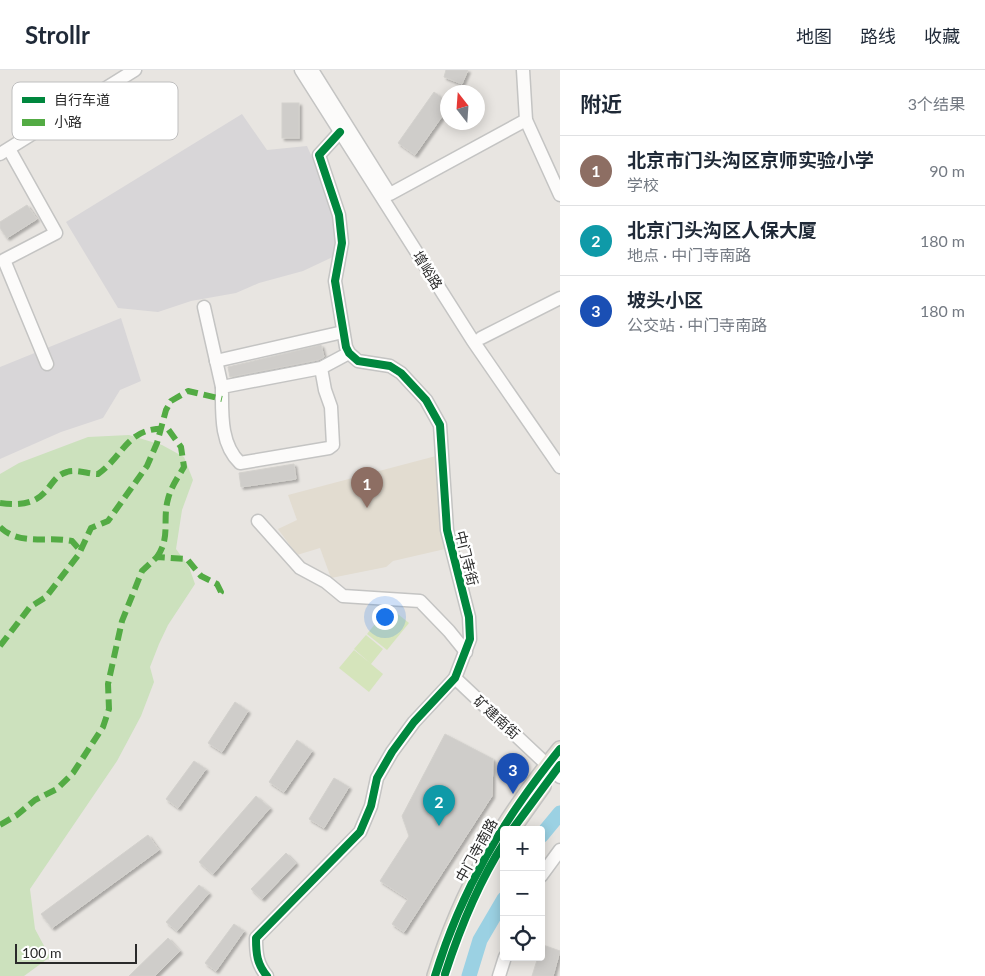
<!DOCTYPE html>
<html lang="zh">
<meta charset="utf-8">
<style>
:root{--surface:#fff;--page:#f6f6f7;--text:#1f2937;--muted:#747a83;--line:#e0e1e3;--accent:#2563eb}
body{margin:0;font-family:Lato,"Noto Sans SC",sans-serif;background:var(--page);color:var(--text)}
.controls{position:absolute;right:15px;bottom:15px;display:grid;overflow:hidden;border-radius:5px;box-shadow:0 2px 12px #0003}
.controls button{width:45px;height:45px;display:grid;place-items:center;padding:0;border:0;border-bottom:1px solid var(--line);background:var(--surface);color:var(--text);font:25px sans-serif}
.compass{position:absolute;left:440px;top:15px;width:45px;height:45px;border-radius:50%;background:var(--surface);box-shadow:0 2px 12px #0003;rotate:343deg}
.scale{position:absolute;left:15px;bottom:12px;width:122px;box-sizing:border-box;padding-left:5px;border:2px solid #2a2a2a;border-top:0;font-size:14px;line-height:18px;white-space:nowrap;color:#2a2a2a;-webkit-text-stroke:4px #fff;paint-order:stroke}
.you{position:absolute;left:384px;top:546px;width:18px;height:18px;margin:-12px;border:4px solid #fff;border-radius:50%;background:#1a73e8;box-shadow:0 0 0 8px #1a73e833}
.badge{display:grid;place-items:center;width:32px;height:32px;border-radius:50%;background:var(--accent);color:#fff;font-size:16px;font-weight:700}
.pin{position:absolute;translate:-50% -41px;filter:drop-shadow(0 1px 2px #0008)}
.pin::after{content:'';position:absolute;top:26px;width:18px;height:15px;background:inherit;clip-path:polygon(0 0,100% 0,50% 100%)}
.list{margin:0;padding:0;list-style:none}
h2{display:flex;justify-content:space-between;align-items:center;height:65px;margin:0;padding:0 20px;font-size:21px}
h2 small{font-size:16px;font-weight:400;color:var(--muted)}
.list li{display:grid;grid-template-columns:32px 1fr auto;gap:15px;align-items:center;box-sizing:border-box;height:70px;padding:0 20px;border-top:1px solid var(--line)}
.list b{display:block;font-size:19px;white-space:nowrap}
.list p{margin:0;font-size:16px;white-space:nowrap;color:var(--muted)}
.list em{font-size:16px;font-style:normal;color:var(--muted)}
.icon{flex:none;width:28px;height:28px;fill:none;stroke:currentColor;stroke-width:2;stroke-linecap:round;stroke-linejoin:round}
.map{position:relative;flex:none;width:560px;height:906px;overflow:hidden}
header{display:flex;align-items:center;gap:30px;box-sizing:border-box;height:70px;padding:0 25px;background:var(--surface);border-bottom:1px solid var(--line)}
header strong{font-size:24px}
nav{display:flex;gap:28px;margin-inline-start:auto;font-size:18px}
main{display:flex}
aside{flex:1;background:var(--surface)}
.map>svg:first-child{display:block}
</style>
<header>
<strong>Strollr</strong>
<nav><a>地图</a><a>路线</a><a>收藏</a></nav>
</header>
<main>
<div class="map">
<svg width="560" height="906" viewBox="0 0 560 906">
<defs>
<filter id="shadow"><feDropShadow dx="2.5" dy="2.5" stdDeviation="1" flood-color="#0004"/></filter>
</defs>
<rect width="100%" height="100%" fill="#e8e5e1"/>
<g fill="#d8d6d8">
<path d="M 242,44 L 267,80 L 307,76 L 323,112 L 335,152 L 337,185 L 303,201 L 259,213 L 236,223 L 191,231 L 158,242 L 118,238 L 66,152 Z"/>
<path d="M 121,248 L 141,311 L 120,320 L 103,348 L 61,362 L 0,389 L 0,297 Z"/>
</g>
<path fill="#e2dcd0" d="M 436,386 L 445,479 L 393,491 L 386,497 L 331,508 L 320,478 L 297,485 L 278,459 L 297,450 L 288,425 Z"/>
<path fill="#cce1bd" d="M 129,365 L 162,375 L 184,387 L 193,410 L 182,440 L 176,479 L 189,497 L 195,514 L 168,555 L 159,574 L 150,597 L 154,612 L 141,646 L 117,691 L 30,819 L 35,859 L 50,887 L 24,906 L 0,906 L 0,404 L 19,393 L 88,367 Z"/>
<g fill="#d5e4bb">
<path d="M 389,537 L 409,553 L 387,580 L 367,564 Z"/>
<path d="M 366,565 L 383,579 L 371,594 L 383,604 L 369,622 L 339,598 L 354,580 L 370,593 L 354,579 Z"/>
</g>
<g fill="none" stroke-linecap="round" stroke-linejoin="round">
<g stroke="#9bd1e3" stroke-width="15">
<path d="M 541,766 L 560,743"/>
<path d="M 469,906 L 480,870 L 504,829"/>
</g>
</g>
<g fill="#cfcdca" stroke="#d3d1cd" filter="url(#shadow)">
<path d="M 446,0 L 468,0 L 462,14 L 444,7 Z"/>
<path d="M 434,22 L 448,32 L 448,38 L 415,85 L 398,73 Z"/>
<rect x="282" y="33" width="17" height="35"/>
<path d="M 27,135 L 37,149 L 7,168 L 0,158 L 0,152 Z"/>
<path d="M 321,275 L 324,287 L 318,290 L 230,307 L 228,297 Z"/>
<path d="M 294,394 L 296,409 L 241,417 L 239,403 Z"/>
<path d="M 235,632 L 248,641 L 222,682 L 208,673 Z"/>
<path d="M 445,664 L 493,689 L 492,726 L 404,862 L 392,854 L 408,829 L 380,811 L 409,766 L 402,746 Z"/>
<path d="M 297,670 L 312,681 L 284,722 L 269,712 Z"/>
<path d="M 194,691 L 206,699 L 178,738 L 166,729 Z"/>
<path d="M 334,708 L 349,717 L 324,758 L 309,749 Z"/>
<path d="M 256,726 L 270,738 L 213,804 L 199,792 Z"/>
<path d="M 148,765 L 159,780 L 52,858 L 41,844 Z"/>
<path d="M 286,783 L 296,793 L 262,829 L 251,819 Z"/>
<path d="M 199,815 L 209,823 L 177,861 L 166,852 Z"/>
<path d="M 234,854 L 244,861 L 216,901 L 205,893 Z"/>
<path d="M 168,868 L 180,881 L 155,906 L 129,906 Z"/>
<path d="M 543,875 L 560,881 L 553,906 L 532,906 L 538,887 L 541,887 Z"/>
</g>
<g fill="none" stroke-linecap="round" stroke-linejoin="round">
<defs>
<g id="minor">
<path d="M 301,0 L 473,271 L 560,397"/>
<path d="M 312,0 L 389,123"/>
<path d="M 523,0 L 526,50 L 560,125"/>
<path d="M 9,79 L 56,163 L 4,190 L 47,294"/>
<path d="M 0,84 L 135,0"/>
<path d="M 390,124 L 526,50"/>
<path d="M 204,237 L 222,317"/>
<path d="M 481,268 L 560,228"/>
<path d="M 216,291 L 343,262"/>
<path d="M 321,298 L 325,320 L 331,337 L 333,375 L 329,378 L 240,393 C 220,374 222,343 222,317 L 321,298 L 349,283"/>
<path d="M 258,451 L 300,498 L 326,512 L 343,526 L 420,531 L 449,561 L 466,582"/>
<path d="M 455,608 L 560,707"/>
<path d="M 541,806 L 560,780"/>
<path d="M 267,906 C 257,894 256,884 256,868 L 360,762 L 371,736 L 377,708 L 392,682 L 414,652 L 455,608 L 470,569 L 469,547 L 447,460 L 440,355 L 426,330 L 401,303 L 390,296 L 358,291 L 349,283 L 346,277 L 335,211 L 342,173 L 339,145 L 319,85 L 340,62"/>
<path d="M 499,906 L 505,887"/>
</g>
<g id="major">
<path d="M 516,754 L 543,716"/>
<path d="M 435,906 C 462,818 503,750 560,679"/>
</g>
</defs>
<use href="#minor" stroke="#c4c4c3" stroke-width="15"/>
<use href="#major" stroke="#c4c3c2" stroke-width="18"/>
<use href="#minor" stroke="#fcfbfa" stroke-width="12"/>
<use href="#major" stroke="#e5e1d5" stroke-width="15"/>
<g stroke="#53ab44" stroke-width="6" stroke-dasharray="12 6" stroke-linecap="butt">
<path d="M 0,433 C 16,435 33,435 44,423 C 52,415 55,405 67,402 C 76,399 88,404 98,404 C 125,385 127,356 168,359 L 181,377 L 184,397 C 178,407 171,417 168,429 C 162,451 171,467 157,487"/>
<path d="M 0,457 C 19,476 48,466 72,471 L 80,480"/>
<path d="M 0,576 L 30,537 L 46,527 L 79,484 L 91,458 L 108,451 L 147,396 L 157,373 L 166,340 L 171,331 L 188,321 L 222,329"/>
<path d="M 0,755 L 17,745 L 35,730 L 57,719 L 73,703 L 103,657 L 109,639 L 108,614 L 122,551 L 142,501 L 157,487 L 187,489 L 201,506 L 217,514 L 221,522 L 218,526"/>
</g>
<defs>
<g id="cycleway">
<path d="M 512,760 L 560,695"/>
<path d="M 445,904 C 460,858 478,813 504,773"/>
<path d="M 267,906 C 257,894 256,884 256,868 L 360,762 L 371,736 L 377,708 L 392,682 L 414,652 L 455,608 L 470,569 L 469,547 L 447,460 L 440,355 L 426,330 L 401,303 L 390,296 L 358,291 L 349,283 L 346,277 L 335,211 L 342,173 L 339,145 L 319,85 L 340,62"/>
<path d="M 435,906 C 462,818 503,750 560,679"/>
</g>
</defs>
<use href="#cycleway" stroke="#fff" stroke-width="11"/>
<use href="#cycleway" stroke="#00873e" stroke-width="8"/>
</g>
<g text-anchor="middle" dominant-baseline="central" stroke-width="5" stroke-linejoin="round" paint-order="stroke">
<g font-size="14" fill="#2a2a2a" stroke="#fff">
<text transform="translate(428 200) rotate(58)">增峪路</text>
<text transform="translate(467 488) rotate(76)">中门寺街</text>
<text transform="translate(497 647) rotate(42)">矿建南街</text>
<text transform="translate(476 780) rotate(-61)">中门寺南路</text>
</g>
</g>
<rect x="12" y="12" width="166" height="58" rx="8" fill="#fff" stroke="#bfbfbf" stroke-width="1"/>
<rect x="22" y="27" width="23" height="6" fill="#00873e"/>
<rect x="22" y="49" width="23" height="7" fill="#53ab44"/>
<g font-size="14" fill="#2a2a2a">
<text x="54" y="35">自行车道</text>
<text x="54" y="57">小路</text>
</g>
</svg>
<div class="controls">
<button>+</button>
<button>−</button>
<button><svg class="icon" aria-label="locate" viewBox="0 0 24 24"><circle cx="12" cy="12" r="6"/><path d="M12 2v4M12 18v4M2 12h4M18 12h4"/></svg></button>
</div>
<svg class="compass" viewBox="-18 -18 36 36"><path d="M0-13l5 13h-10z" fill="#e53935"/><path d="M0 13l5-13h-10z" fill="#747a83"/></svg>
<div class="scale">100 m</div>
<div class="you"></div>
<div class="pin badge" style="left:367px;top:438px;background:#8d6e63">1</div>
<div class="pin badge" style="left:439px;top:756px;background:#0f9aa8">2</div>
<div class="pin badge" style="left:513px;top:724px;background:#1a4fb4">3</div>
</div>
<aside>
<h2>附近<small>3个结果</small></h2>
<ul class="list">
<li><span class="badge" style="background:#8d6e63">1</span><div><b>北京市门头沟区京师实验小学</b><p>学校</p></div><em>90 m</em></li>
<li><span class="badge" style="background:#0f9aa8">2</span><div><b>北京门头沟区人保大厦</b><p>地点 · 中门寺南路</p></div><em>180 m</em></li>
<li><span class="badge" style="background:#1a4fb4">3</span><div><b>坡头小区</b><p>公交站 · 中门寺南路</p></div><em>180 m</em></li>
</ul>
</aside>
</main>
